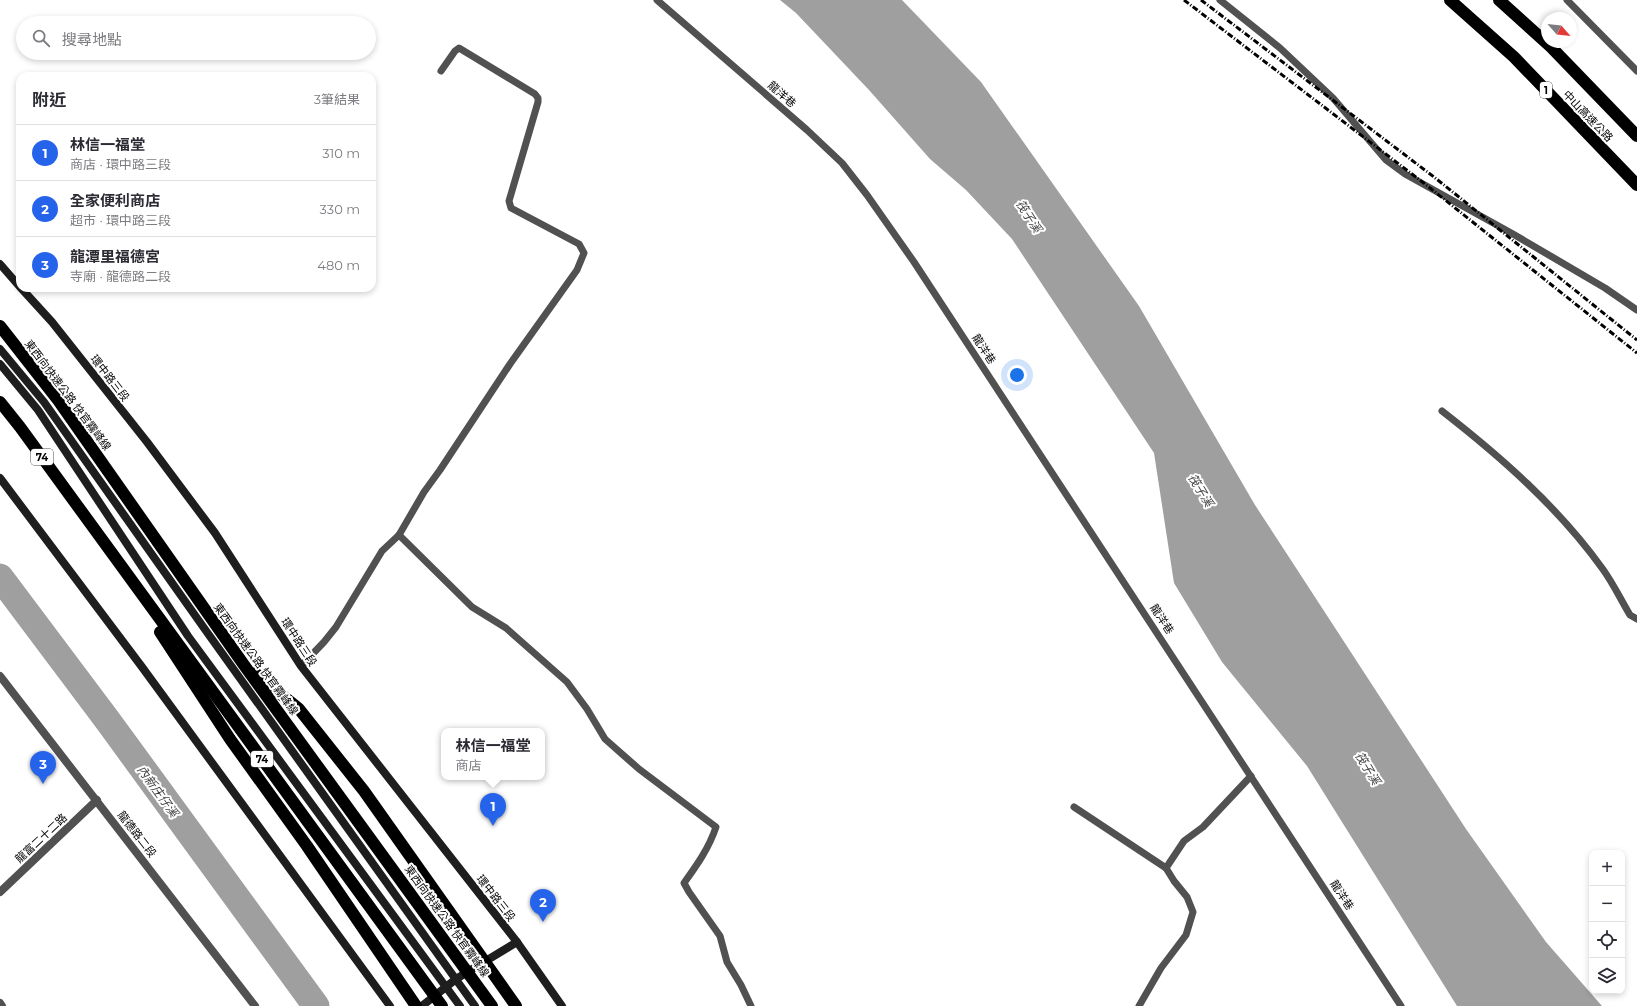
<!DOCTYPE html>
<html lang="zh-TW">
<meta charset="utf-8">
<style>
:root{--surface:#fff;--page:#f7f7f7;--text:#2b2b33;--muted:#7c7c81;--line:#e1e1e2;--accent:#2563eb}
body{margin:0;font-family:Montserrat,"Noto Sans TC",sans-serif;background:var(--page);color:var(--text)}
.controls{position:absolute;right:12px;bottom:12px;display:grid;overflow:hidden;border-radius:8px;box-shadow:0 2px 6px #0003}
.controls button{width:36px;height:36px;display:grid;place-items:center;padding:0;border:0;border-bottom:1px solid var(--line);background:var(--surface);color:var(--text);font:20px sans-serif}
.compass{position:absolute;left:1541px;top:12px;width:36px;height:36px;border-radius:50%;background:var(--surface);box-shadow:0 2px 6px #0003;rotate:117deg}
.you{position:absolute;left:1017px;top:375px;width:14px;height:14px;margin:-10px;border:3px solid #fff;border-radius:50%;background:#1a73e8;box-shadow:0 0 0 6px #1a73e833}
.badge{display:grid;place-items:center;width:26px;height:26px;border-radius:50%;background:var(--accent);color:#fff;font-size:13px;font-weight:700}
.pin{position:absolute;translate:-50% -33px;filter:drop-shadow(0 1px 2px #0008)}
.pin::after{content:'';position:absolute;top:21px;width:14px;height:12px;background:inherit;clip-path:polygon(0 0,100% 0,50% 100%)}
.popup{position:absolute;left:441px;top:728px;width:104px;height:52px;box-sizing:border-box;display:grid;place-content:center;border-radius:8px;background:var(--surface);filter:drop-shadow(0 1px 3px #0005);font-size:13px;white-space:nowrap;color:var(--muted)}
.popup b{font-size:15px;color:var(--text)}
.popup::after{content:'';position:absolute;left:50%;top:100%;margin-left:-8px;border:8px solid transparent;border-top-color:var(--surface)}
.list{margin:0;padding:0;list-style:none}
h2{display:flex;justify-content:space-between;align-items:center;height:52px;margin:0;padding:0 16px;font-size:17px}
h2 small{font-size:13px;font-weight:400;color:var(--muted)}
.list li{display:grid;grid-template-columns:26px 1fr auto;gap:12px;align-items:center;box-sizing:border-box;height:56px;padding:0 16px;border-top:1px solid var(--line)}
.list b{display:block;font-size:15px;white-space:nowrap}
.list p{margin:0;font-size:13px;white-space:nowrap;color:var(--muted)}
.list em{font-size:13px;font-style:normal;color:var(--muted)}
.icon{flex:none;width:22px;height:22px;fill:none;stroke:currentColor;stroke-width:2;stroke-linecap:round;stroke-linejoin:round}
.map{position:relative;flex:none;width:1637px;height:1006px;overflow:hidden}
.search{position:absolute;background:var(--surface);box-shadow:0 2px 6px #0003;left:16px;top:16px;width:360px;height:44px;display:flex;align-items:center;gap:10px;box-sizing:border-box;padding:0 14px;border-radius:22px;color:var(--muted);font-size:15px}
.panel{position:absolute;background:var(--surface);box-shadow:0 2px 6px #0003;left:16px;top:72px;width:360px;height:220px;border-radius:12px}
.map>svg:first-child{display:block}
</style>
<div class="map">
<svg width="1637" height="1006" viewBox="0 0 1637 1006">
<rect width="100%" height="100%" fill="#fff"/>
<path fill="#9f9f9f" d="M 780,0 L 902,0 L 981,82 L 1139,306 L 1255,505 L 1466,829 L 1546,942 L 1602,1006 L 1457,1006 L 1307,766 L 1222,662 L 1174,583 L 1154,453 L 1012,239 L 966,190 L 930,159 L 869,90 L 796,13 Z"/>
<g fill="none" stroke-linecap="round" stroke-linejoin="round">
<path stroke="#9f9f9f" stroke-width="27" d="M 0,577 L 108,721 L 316,1006"/>
<g stroke="#515151" stroke-width="7">
<path d="M 657,0 L 807,130 L 842,163 L 867,195 L 914,262 L 1401,1006"/>
<path d="M 1220,0 L 1280,48 L 1333,98 L 1386,160 L 1405,174 L 1513,234 L 1605,288 L 1637,310"/>
<path d="M 1567,0 L 1637,71"/>
<path d="M 1442,411 C 1501,457 1558,507 1602,568 C 1613,583 1621,600 1630,615 L 1637,619"/>
<path d="M 399,535 L 472,607 L 506,628 L 567,682 L 587,709 L 605,739 L 639,769 L 716,827 C 709,848 697,865 684,883 L 689,892 L 720,936 L 727,962 L 741,985 L 751,1006"/>
<path d="M 301,666 L 324,642 L 336,627 L 382,551 L 399,535 L 424,492 L 440,470 L 510,364 L 577,270 L 584,253 L 579,244 L 511,208 L 509,201 L 538,102 L 538,98 L 535,94 L 459,48 L 455,51 L 441,71"/>
<path d="M 1074,807 L 1166,868"/>
<path d="M 1139,1006 L 1161,968 L 1186,935 L 1193,912 L 1187,897 L 1174,881 L 1166,868 L 1184,841 L 1203,827 L 1251,776"/>
</g>
<g stroke="#515151" stroke-width="8">
<path d="M 0,676 L 255,1006"/>
<path d="M 0,892 L 97,800"/>
<path d="M 0,1003 L 2,1006"/>
</g>
<g stroke="#1e1e1e" stroke-width="8">
<path d="M 0,264 L 20,287"/>
<path d="M 21,288 L 52,322 L 147,442 L 215,533 L 301,666 L 517,942 L 562,1006"/>
<path d="M 0,349 L 44,402 L 204,628 L 475,1006"/>
<path d="M 0,364 L 38,410 L 188,636 L 460,1006"/>
<path d="M 0,478 L 142,667 L 390,1006"/>
<path d="M 422,1006 L 456,979 L 517,942"/>
</g>
<g stroke="#000" stroke-width="12">
<path d="M 1450,0 L 1514,57 L 1637,185"/>
<path d="M 1499,0 L 1551,47 L 1637,136"/>
<path d="M 0,326 L 58,400 L 244,665 L 492,1006"/>
<path d="M 0,402 L 20,427 L 442,1006"/>
<path d="M 160,632 L 230,739 L 307,846 L 416,1006"/>
<path d="M 255,673 L 299,709 L 364,791 L 516,1006"/>
</g>
<g stroke="#000" stroke-width="3" stroke-dasharray="6 2 1 2" stroke-linecap="butt">
<path d="M 1184,0 L 1425,184 L 1637,353"/>
<path d="M 1201,0 L 1434,177 L 1637,340"/>
</g>
</g>
<g text-anchor="middle" dominant-baseline="central" stroke-width="4" stroke-linejoin="round" paint-order="stroke">
<g fill="#fff" stroke="#4c4c4c" stroke-width="1">
<rect x="1540" y="82" width="12" height="16" rx="3"/>
<rect x="31" y="449" width="22" height="16" rx="3"/>
<rect x="251" y="751" width="22" height="16" rx="3"/>
</g>
<g font-size="10" font-weight="bold" fill="#000">
<text x="1546" y="90">1</text>
<text x="42" y="457">74</text>
<text x="262" y="759">74</text>
</g>
<g font-size="11" fill="#000" stroke="#fff">
<text transform="translate(782 94) rotate(41)">龍洋巷</text>
<text transform="translate(1588 116) rotate(46)">中山高速公路</text>
<text transform="translate(984 349) rotate(57)">龍洋巷</text>
<text transform="translate(110 378) rotate(52)">環中路三段</text>
<text transform="translate(68 395) rotate(53)">東西向快速公路 快官霧峰線</text>
<text transform="translate(1162 619) rotate(57)">龍洋巷</text>
<text transform="translate(299 642) rotate(57)">環中路三段</text>
<text transform="translate(256 659) rotate(54)">東西向快速公路 快官霧峰線</text>
<text transform="translate(137 834) rotate(52)">龍德路二段</text>
<text transform="translate(41 838) rotate(-43)">龍富二十二路</text>
<text transform="translate(1342 895) rotate(57)">龍洋巷</text>
<text transform="translate(496 898) rotate(52)">環中路三段</text>
<text transform="translate(447 921) rotate(54)">東西向快速公路 快官霧峰線</text>
</g>
<g font-size="12" font-style="italic" fill="#404040" stroke="#fff">
<text transform="translate(1029 216) rotate(57)">筏子溪</text>
<text transform="translate(1201 490) rotate(59)">筏子溪</text>
<text transform="translate(1368 768) rotate(59)">筏子溪</text>
<text transform="translate(158 791) rotate(54)">內新庄仔溪</text>
</g>
</g>
</svg>
<div class="controls">
<button>+</button>
<button>−</button>
<button><svg class="icon" aria-label="locate" viewBox="0 0 24 24"><circle cx="12" cy="12" r="6"/><path d="M12 2v4M12 18v4M2 12h4M18 12h4"/></svg></button>
<button><svg class="icon" aria-label="layers" viewBox="0 0 24 24"><path d="M12 4l9 5-9 5-9-5zM3 14l9 5 9-5"/></svg></button>
</div>
<svg class="compass" viewBox="-18 -18 36 36"><path d="M0-13l5 13h-10z" fill="#e53935"/><path d="M0 13l5-13h-10z" fill="#7c7c81"/></svg>
<div class="you"></div>
<div class="pin badge" style="left:493px;top:826px">1</div>
<div class="popup"><b>林信一福堂</b>商店</div>
<div class="pin badge" style="left:543px;top:922px">2</div>
<div class="pin badge" style="left:43px;top:784px">3</div>
<div class="search"><svg class="icon" aria-label="search" viewBox="0 0 24 24"><circle cx="10" cy="10" r="6"/><path d="M15 15l6 6"/></svg>搜尋地點</div>
<section class="panel">
<h2>附近<small>3筆結果</small></h2>
<ul class="list">
<li><span class="badge">1</span><div><b>林信一福堂</b><p>商店 · 環中路三段</p></div><em>310 m</em></li>
<li><span class="badge">2</span><div><b>全家便利商店</b><p>超市 · 環中路三段</p></div><em>330 m</em></li>
<li><span class="badge">3</span><div><b>龍潭里福德宮</b><p>寺廟 · 龍德路二段</p></div><em>480 m</em></li>
</ul>
</section>
</div>
